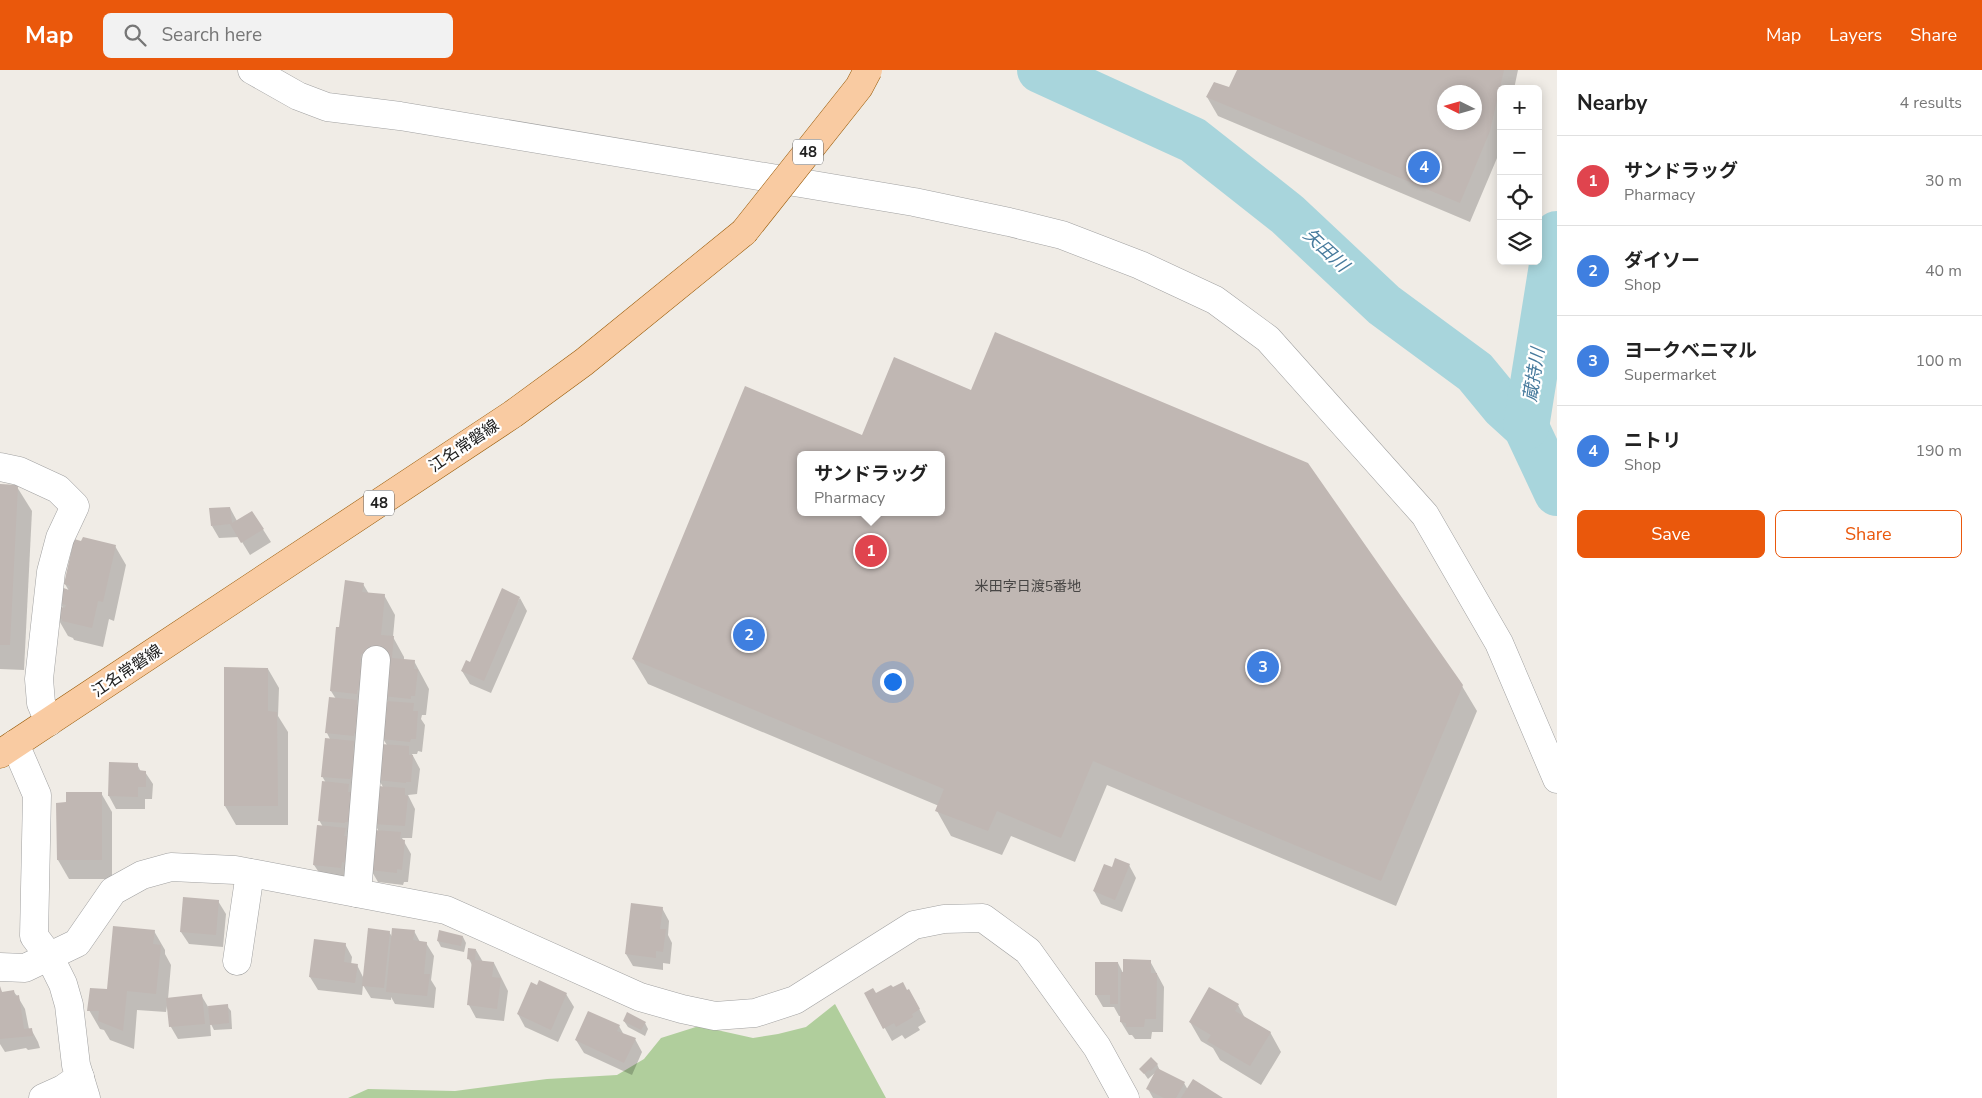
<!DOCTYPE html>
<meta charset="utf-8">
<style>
:root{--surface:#fff;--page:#f2f2f2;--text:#222;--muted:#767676;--line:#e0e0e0;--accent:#ea580c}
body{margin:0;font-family:"Nunito Sans","Noto Sans JP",sans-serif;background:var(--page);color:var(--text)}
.controls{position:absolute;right:15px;top:15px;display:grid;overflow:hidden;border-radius:8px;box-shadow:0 2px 12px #0003}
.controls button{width:45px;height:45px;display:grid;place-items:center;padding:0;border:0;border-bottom:1px solid var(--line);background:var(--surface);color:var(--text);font:25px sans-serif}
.compass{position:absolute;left:1437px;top:15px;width:45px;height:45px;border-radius:50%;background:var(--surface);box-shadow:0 2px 12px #0003;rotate:275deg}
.you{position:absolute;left:892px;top:611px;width:18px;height:18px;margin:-12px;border:4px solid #fff;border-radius:50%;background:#1a73e8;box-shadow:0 0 0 8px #1a73e833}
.badge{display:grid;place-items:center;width:32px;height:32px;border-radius:50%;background:var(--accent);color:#fff;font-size:16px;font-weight:700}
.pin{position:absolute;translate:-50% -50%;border:2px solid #fff;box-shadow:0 1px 5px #0006}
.popup{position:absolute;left:797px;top:381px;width:148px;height:65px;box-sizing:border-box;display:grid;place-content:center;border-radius:8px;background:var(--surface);filter:drop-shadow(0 1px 4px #0005);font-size:16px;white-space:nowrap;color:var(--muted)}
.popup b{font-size:19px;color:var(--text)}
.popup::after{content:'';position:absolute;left:50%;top:100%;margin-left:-10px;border:10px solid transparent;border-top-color:var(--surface)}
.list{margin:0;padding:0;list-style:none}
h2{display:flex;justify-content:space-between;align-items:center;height:65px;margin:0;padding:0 20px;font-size:21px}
h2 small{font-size:16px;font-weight:400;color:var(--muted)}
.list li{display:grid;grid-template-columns:32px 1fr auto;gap:15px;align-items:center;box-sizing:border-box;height:90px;padding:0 20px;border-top:1px solid var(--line)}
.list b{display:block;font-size:19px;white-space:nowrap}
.list p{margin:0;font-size:16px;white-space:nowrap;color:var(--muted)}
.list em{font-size:16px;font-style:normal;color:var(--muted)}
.actions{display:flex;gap:10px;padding:15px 20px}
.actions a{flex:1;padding:11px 0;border:1px solid var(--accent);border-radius:8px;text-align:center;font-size:18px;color:var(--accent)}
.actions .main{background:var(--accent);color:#fff}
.icon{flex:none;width:28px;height:28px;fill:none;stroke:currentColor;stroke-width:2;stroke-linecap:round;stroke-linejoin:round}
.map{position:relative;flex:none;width:1557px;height:1028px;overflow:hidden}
header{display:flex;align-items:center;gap:30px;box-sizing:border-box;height:70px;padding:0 25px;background:var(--accent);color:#fff}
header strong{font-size:24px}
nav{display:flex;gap:28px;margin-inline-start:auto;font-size:18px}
.search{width:350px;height:45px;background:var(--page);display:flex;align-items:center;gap:12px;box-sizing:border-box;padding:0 18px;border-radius:8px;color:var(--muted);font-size:19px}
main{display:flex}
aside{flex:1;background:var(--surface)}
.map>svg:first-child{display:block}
</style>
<header>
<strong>Map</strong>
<div class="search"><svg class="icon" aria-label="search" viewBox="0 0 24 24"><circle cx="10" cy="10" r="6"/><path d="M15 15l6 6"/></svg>Search here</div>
<nav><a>Map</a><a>Layers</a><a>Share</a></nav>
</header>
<main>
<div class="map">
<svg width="1557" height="1028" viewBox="0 0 1557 1028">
<rect width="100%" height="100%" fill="#f0ece6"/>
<path fill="#b0ce9c" d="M 835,934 L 886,1028 L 348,1028 L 368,1019 L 455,1021 L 547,1009 L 617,1005 L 644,989 L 661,968 L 699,956 L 753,968 L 778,964 L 806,957 Z"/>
<g fill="#0003" fill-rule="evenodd">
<path d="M 1239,0 L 1518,0 L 1514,19 L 1501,19 L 1500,81 L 1470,152 L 1218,46 L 1207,27 L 1230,19 ZM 1444,22 L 1474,22 L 1474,52 L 1444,52 Z"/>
<path d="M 746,318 L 862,367 L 972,321 L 1462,616 L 1477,641 L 1396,836 L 1107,715 L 1075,792 L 1011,766 L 1002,785 L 951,766 L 937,741 L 939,736 L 648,614 L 633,589 ZM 801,385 L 941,385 L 941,442 L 801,442 Z"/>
<path d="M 0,416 L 17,417 L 32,441 L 24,600 L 0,599 Z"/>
<path d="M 230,438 L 237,451 L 252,442 L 271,472 L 250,485 L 239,467 L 219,468 L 212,456 Z"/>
<path d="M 115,476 L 126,495 L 114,551 L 109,549 L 103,577 L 74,570 L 73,568 L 68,566 L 57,547 L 63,538 L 60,532 L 69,521 L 65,514 Z"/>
<path d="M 363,514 L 369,524 L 384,525 L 395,545 L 393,567 L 404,587 L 404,590 L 414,591 L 429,619 L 426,645 L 422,645 L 421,649 L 425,655 L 422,682 L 418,681 L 417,684 L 412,684 L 420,699 L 417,724 L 408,725 L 415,739 L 412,768 L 402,768 L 411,784 L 408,812 L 404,812 L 403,815 L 378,812 L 371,800 L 379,762 L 375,754 L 383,717 L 379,710 L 387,675 L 383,669 L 388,632 L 384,626 L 348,810 L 322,807 L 314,795 L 323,757 L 319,750 L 326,713 L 322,706 L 330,669 L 327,663 L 336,629 L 331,621 L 340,559 Z"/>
<path d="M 520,528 L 527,541 L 491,623 L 470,614 L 462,601 L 471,594 Z"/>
<path d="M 268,599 L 279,618 L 278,646 L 288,662 L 288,755 L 236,755 L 225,736 Z"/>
<path d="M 137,694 L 141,702 L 145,702 L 153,714 L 152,729 L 145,729 L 145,739 L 116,739 L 109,726 Z"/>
<path d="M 101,723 L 112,742 L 112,809 L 69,809 L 58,790 L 67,734 Z"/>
<path d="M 1129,795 L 1136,808 L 1122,842 L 1101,834 L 1094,821 L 1113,798 Z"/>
<path d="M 218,831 L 226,844 L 223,877 L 189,874 L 181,862 Z"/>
<path d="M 662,838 L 669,851 L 668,865 L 672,873 L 670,894 L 663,893 L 663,900 L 633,896 L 626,884 Z"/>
<path d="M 154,861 L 165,880 L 165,884 L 171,895 L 168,929 L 201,925 L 210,940 L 227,936 L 231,941 L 232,959 L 214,960 L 210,952 L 211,966 L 178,969 L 171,957 L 167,936 L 166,942 L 137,940 L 134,979 L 110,970 L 104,960 L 100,959 L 89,940 L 108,921 Z"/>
<path d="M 414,861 L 420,872 L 426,873 L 434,886 L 431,910 L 436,918 L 434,938 L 395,934 L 391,927 L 391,930 L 371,928 L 363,915 L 362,925 L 318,920 L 310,907 L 315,870 L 345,874 L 352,887 L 351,895 L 357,895 L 364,909 L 389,862 L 393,868 Z"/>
<path d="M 463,867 L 466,873 L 464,882 L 441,877 L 438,871 Z"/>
<path d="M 476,880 L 483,892 L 494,893 L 508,921 L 504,951 L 476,948 L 469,935 L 473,897 L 469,889 Z"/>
<path d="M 1150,891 L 1164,917 L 1163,962 L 1152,962 L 1151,969 L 1135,969 L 1132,965 L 1129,965 L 1121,952 L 1121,946 L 1119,946 L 1114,937 L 1103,937 L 1096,925 L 1118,893 L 1124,905 Z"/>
<path d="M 0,920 L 3,923 L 13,921 L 18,927 L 25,939 L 29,959 L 31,959 L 38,972 L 40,978 L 28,980 L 26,978 L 5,982 L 0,974 Z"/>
<path d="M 566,924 L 574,937 L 558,972 L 525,957 L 518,944 Z"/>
<path d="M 866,924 L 916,933 L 926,952 L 918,957 L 920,960 L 905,969 L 902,965 L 892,971 Z"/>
<path d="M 1238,935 L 1245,948 L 1270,962 L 1281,982 L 1261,1015 L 1220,990 L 1213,978 L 1201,971 L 1190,952 Z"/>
<path d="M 624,951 L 645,953 L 648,959 L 645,966 L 628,957 Z"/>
<path d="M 619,956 L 624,965 L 635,969 L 642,982 L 632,1005 L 584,983 L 576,970 Z"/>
<path d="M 1157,994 L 1160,1001 L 1184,1013 L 1188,1020 L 1221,1028 L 1153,1028 L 1148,1019 L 1156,1002 L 1148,1009 L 1141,999 Z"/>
</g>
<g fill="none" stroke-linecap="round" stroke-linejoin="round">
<g stroke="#a8d5dc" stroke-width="46">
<path d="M 1040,0 L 1193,70 L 1287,144 L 1384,235 L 1475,302 L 1503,336 L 1526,357 L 1557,423"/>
<path d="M 1526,357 L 1557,164"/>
</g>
</g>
<g fill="#c0b7b3" fill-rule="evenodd">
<path d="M 1237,0 L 1504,0 L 1490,61 L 1460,133 L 1206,27 L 1214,12 L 1229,17 ZM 1444,22 L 1474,22 L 1474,52 L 1444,52 Z"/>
<path d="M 995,262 L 1308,393 L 1463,615 L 1381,811 L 1093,691 L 1061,768 L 997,741 L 988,761 L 935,741 L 944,719 L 632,589 L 745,316 L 862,365 L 894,287 L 971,320 ZM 801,385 L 941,385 L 941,442 L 801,442 Z"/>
<path d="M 0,414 L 18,415 L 10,575 L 0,575 Z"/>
<path d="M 230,437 L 232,453 L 252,441 L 264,459 L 241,473 L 230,454 L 211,456 L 209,438 Z"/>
<path d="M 83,467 L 116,475 L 103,532 L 98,531 L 92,558 L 62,551 L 62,549 L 55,547 L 58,536 L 65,538 L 66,535 L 58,533 L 61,517 L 69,520 L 70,516 L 64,514 L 74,469 L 81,471 Z"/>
<path d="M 345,510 L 364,513 L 362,522 L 385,524 L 381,565 L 394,566 L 392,588 L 415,590 L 414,599 L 418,599 L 415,626 L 411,626 L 411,629 L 383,626 L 387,587 L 361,584 L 360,593 L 364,593 L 362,621 L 357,620 L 357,624 L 330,621 L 336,557 L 339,557 Z"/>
<path d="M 502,518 L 520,527 L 484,611 L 461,601 L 466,590 L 470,592 Z"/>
<path d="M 224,597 L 268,598 L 268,641 L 277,642 L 278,736 L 224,736 Z"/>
<path d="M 329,627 L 357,630 L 357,635 L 362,636 L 359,664 L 354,663 L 354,666 L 325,663 Z"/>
<path d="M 385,631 L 414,633 L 413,641 L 418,641 L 416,669 L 411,669 L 410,672 L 381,669 Z"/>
<path d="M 325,668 L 354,671 L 353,680 L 357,681 L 354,707 L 351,707 L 350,709 L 321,707 Z"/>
<path d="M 381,674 L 409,676 L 409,685 L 413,685 L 411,712 L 406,712 L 406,713 L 377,710 Z"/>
<path d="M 109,692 L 138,693 L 138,700 L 146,701 L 146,717 L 138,717 L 138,727 L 108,726 Z"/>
<path d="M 322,711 L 349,714 L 348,722 L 353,722 L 351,752 L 345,752 L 345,753 L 318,751 Z"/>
<path d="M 377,716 L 405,718 L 405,725 L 408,726 L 405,756 L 374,754 Z"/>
<path d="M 66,722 L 102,722 L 102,790 L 57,790 L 56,733 L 66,732 Z"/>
<path d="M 317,755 L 346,758 L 344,766 L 349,766 L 346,793 L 342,792 L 341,798 L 313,795 Z"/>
<path d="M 374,760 L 401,762 L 400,769 L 405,770 L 402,800 L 397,799 L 397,803 L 370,800 Z"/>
<path d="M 1115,788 L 1130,794 L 1115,830 L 1093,821 L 1104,794 L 1112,797 Z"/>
<path d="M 183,827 L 219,830 L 216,865 L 180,862 Z"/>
<path d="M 631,833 L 663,837 L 660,859 L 666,859 L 663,882 L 656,881 L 656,888 L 625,884 Z"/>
<path d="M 113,856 L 155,860 L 153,874 L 161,875 L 156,924 L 127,921 L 123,961 L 98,951 L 99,941 L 87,941 L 90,918 L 107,919 Z"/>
<path d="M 368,858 L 390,861 L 384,918 L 362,916 Z"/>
<path d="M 392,858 L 415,860 L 413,870 L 427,872 L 424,904 L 430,904 L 427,926 L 386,922 Z"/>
<path d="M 439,860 L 463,866 L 461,876 L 437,871 Z"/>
<path d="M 314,869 L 346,873 L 344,892 L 358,894 L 355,913 L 309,907 Z"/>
<path d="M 468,878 L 476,879 L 475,890 L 494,892 L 492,907 L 501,908 L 497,939 L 467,935 L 472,890 L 467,889 Z"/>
<path d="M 1123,889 L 1151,890 L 1151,903 L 1157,903 L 1156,949 L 1145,949 L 1144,957 L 1126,957 L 1126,953 L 1120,952 L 1121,902 L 1123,902 Z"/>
<path d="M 1095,892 L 1118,892 L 1118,934 L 1110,934 L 1110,925 L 1095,925 Z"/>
<path d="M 539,910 L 567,923 L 551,960 L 517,944 L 531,912 L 537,915 Z"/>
<path d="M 903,912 L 907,920 L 909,919 L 920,939 L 912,944 L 913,947 L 896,957 L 894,953 L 883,959 L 864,923 L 873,918 L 876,923 L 891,915 L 893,917 Z"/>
<path d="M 0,916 L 2,922 L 14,920 L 15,926 L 19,925 L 24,959 L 32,958 L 33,966 L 0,969 Z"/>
<path d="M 1209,917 L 1239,934 L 1235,941 L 1271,962 L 1250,996 L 1207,971 L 1211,965 L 1189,952 Z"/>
<path d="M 202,924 L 205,954 L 169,957 L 166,928 Z"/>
<path d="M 228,934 L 229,953 L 210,955 L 208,936 Z"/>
<path d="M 588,941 L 620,955 L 617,961 L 636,968 L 624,993 L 575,970 Z"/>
<path d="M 627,942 L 646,952 L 641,960 L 623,951 Z"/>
<path d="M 1151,987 L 1158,994 L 1150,1001 L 1149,1000 L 1144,1004 L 1139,999 Z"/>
<path d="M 1157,998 L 1185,1012 L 1176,1028 L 1164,1028 L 1146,1019 Z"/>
<path d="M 1193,1009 L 1223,1028 L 1181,1028 Z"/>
</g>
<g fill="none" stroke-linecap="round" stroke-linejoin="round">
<defs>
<g id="minor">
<path d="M 252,0 L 298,26 L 327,37 L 400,46 L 914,132 L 1009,152 L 1062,165 L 1140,195 L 1215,230 L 1268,269 L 1425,445 L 1499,573 L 1557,709"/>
<path d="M 0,397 L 19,401 L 58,419 L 75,436 L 60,468 L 51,502 L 39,609 L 41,633 L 49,652"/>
<path d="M 15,674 L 37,725 L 34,866 L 49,886 L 63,914 L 69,935 L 76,995 L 86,1028"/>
<path d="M 357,823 L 376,590"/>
<path d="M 237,891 L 250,803"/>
<path d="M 0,897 L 25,898 L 77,873 L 113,821 L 142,805 L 171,797 L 235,800 L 446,840 L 640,927 L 682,939 L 715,946 L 755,943 L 795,930 L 914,855 L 944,849 L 983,848 L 1028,881 L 1097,977 L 1125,1028"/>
<path d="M 43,1028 L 63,1019 L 80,1007"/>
</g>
<path id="major" d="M 0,684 L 513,344 L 584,292 L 744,162"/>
</defs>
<use href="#minor" stroke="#a1a1a1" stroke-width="29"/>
<use href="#major" stroke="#975804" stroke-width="29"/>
<use href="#minor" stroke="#fff" stroke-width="28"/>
<use href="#major" stroke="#f9cba2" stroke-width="28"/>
<defs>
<path id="major-bridge" d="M 744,162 L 859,17 L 868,0"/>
</defs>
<use href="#major-bridge" stroke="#975804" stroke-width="29" stroke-linecap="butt"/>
<use href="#major-bridge" stroke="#f9cba2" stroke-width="28"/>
</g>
<g text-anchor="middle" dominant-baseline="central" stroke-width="4.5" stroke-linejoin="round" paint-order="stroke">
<g font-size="14" fill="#484645">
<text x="1028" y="516">米田字日渡5番地</text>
</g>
<g fill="#fff" stroke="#636363" stroke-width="1">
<rect x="793" y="69.5" width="30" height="25" rx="4"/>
<rect x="364" y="420.5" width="30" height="25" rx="4"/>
</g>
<g font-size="15" font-weight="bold" fill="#202020">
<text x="808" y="82">48</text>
<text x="379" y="433">48</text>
</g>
<g font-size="16" fill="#202020" stroke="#fff">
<text transform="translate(464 376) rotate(-34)">江名常磐線</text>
<text transform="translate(127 601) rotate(-34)">江名常磐線</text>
</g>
<g font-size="18" font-style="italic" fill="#487b9d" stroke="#fff">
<text transform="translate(1326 180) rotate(43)">矢田川</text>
<text transform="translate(1534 305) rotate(-81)">蔵持川</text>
</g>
</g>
</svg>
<div class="controls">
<button>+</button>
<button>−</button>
<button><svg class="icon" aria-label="locate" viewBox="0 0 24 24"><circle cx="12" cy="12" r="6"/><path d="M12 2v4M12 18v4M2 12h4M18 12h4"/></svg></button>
<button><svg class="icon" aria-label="layers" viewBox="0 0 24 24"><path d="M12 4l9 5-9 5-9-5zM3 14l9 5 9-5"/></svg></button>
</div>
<svg class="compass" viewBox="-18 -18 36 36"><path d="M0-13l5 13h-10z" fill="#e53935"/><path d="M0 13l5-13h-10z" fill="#767676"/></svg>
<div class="you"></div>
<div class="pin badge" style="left:871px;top:481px;background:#e0444e">1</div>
<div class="popup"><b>サンドラッグ</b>Pharmacy</div>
<div class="pin badge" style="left:749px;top:565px;background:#3f7fe0">2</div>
<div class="pin badge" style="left:1263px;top:597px;background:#3f7fe0">3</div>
<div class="pin badge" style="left:1424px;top:97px;background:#3f7fe0">4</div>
</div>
<aside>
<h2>Nearby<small>4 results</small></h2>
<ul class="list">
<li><span class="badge" style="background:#e0444e">1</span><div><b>サンドラッグ</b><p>Pharmacy</p></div><em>30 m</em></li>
<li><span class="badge" style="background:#3f7fe0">2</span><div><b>ダイソー</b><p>Shop</p></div><em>40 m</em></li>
<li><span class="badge" style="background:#3f7fe0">3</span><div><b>ヨークベニマル</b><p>Supermarket</p></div><em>100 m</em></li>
<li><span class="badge" style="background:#3f7fe0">4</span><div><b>ニトリ</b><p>Shop</p></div><em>190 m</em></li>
</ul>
<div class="actions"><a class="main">Save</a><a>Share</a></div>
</aside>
</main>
